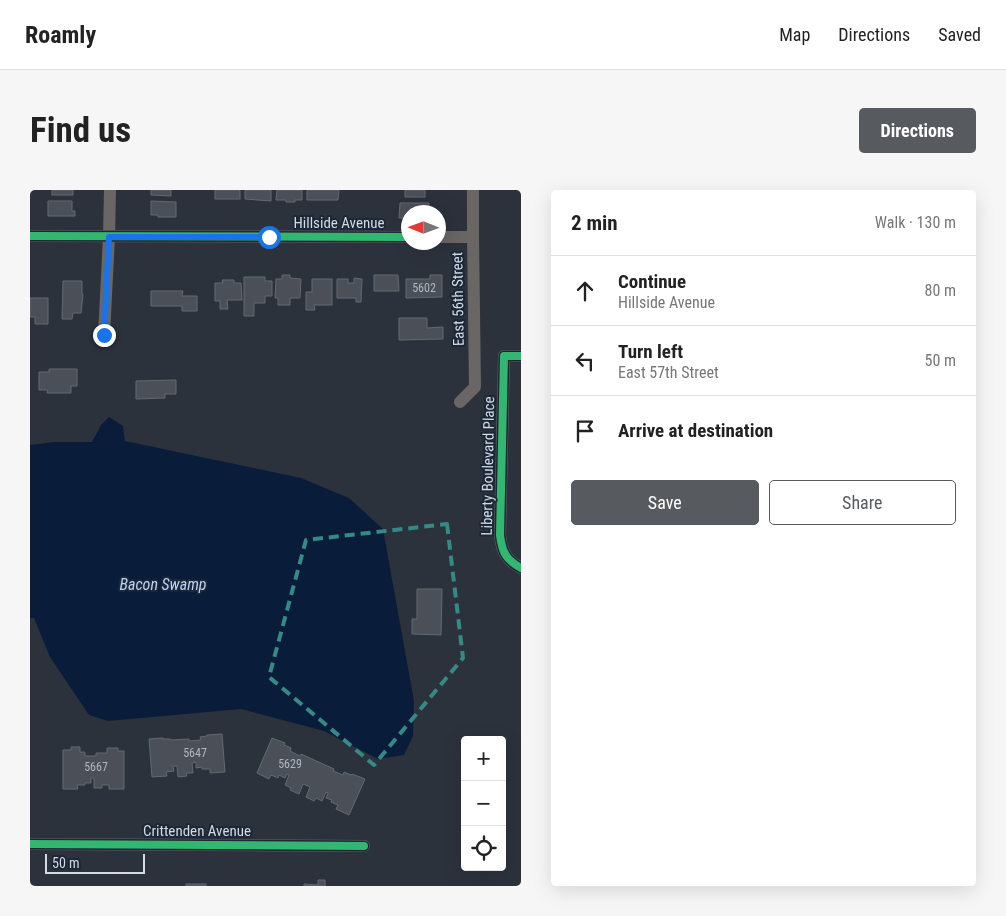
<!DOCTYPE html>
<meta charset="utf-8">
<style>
:root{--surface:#fff;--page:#f6f6f6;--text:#222;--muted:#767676;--line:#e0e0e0;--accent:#575a5f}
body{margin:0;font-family:"Roboto Condensed",sans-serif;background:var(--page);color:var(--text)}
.controls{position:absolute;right:15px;bottom:15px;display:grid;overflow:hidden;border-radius:5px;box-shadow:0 5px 20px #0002}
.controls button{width:45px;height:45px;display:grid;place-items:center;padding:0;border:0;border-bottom:1px solid var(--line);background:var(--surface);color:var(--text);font:25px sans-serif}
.compass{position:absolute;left:371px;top:15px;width:45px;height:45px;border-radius:50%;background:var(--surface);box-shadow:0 5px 20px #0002;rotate:271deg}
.scale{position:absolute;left:15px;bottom:12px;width:100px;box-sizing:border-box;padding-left:5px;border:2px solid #d2dae5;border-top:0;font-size:14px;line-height:18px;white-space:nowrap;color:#d2dae5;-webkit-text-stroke:4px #1c2737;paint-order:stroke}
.stop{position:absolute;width:15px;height:15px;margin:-11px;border:4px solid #1a73e8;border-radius:50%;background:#fff}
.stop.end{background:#1a73e8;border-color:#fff;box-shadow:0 1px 5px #0008}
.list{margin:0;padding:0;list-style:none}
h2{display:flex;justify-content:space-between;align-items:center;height:65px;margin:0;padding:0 20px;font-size:21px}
h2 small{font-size:16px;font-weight:400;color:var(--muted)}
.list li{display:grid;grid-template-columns:32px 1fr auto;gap:15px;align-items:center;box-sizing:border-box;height:70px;padding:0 20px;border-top:1px solid var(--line)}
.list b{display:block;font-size:19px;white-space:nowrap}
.list p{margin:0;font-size:16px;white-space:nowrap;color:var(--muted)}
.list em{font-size:16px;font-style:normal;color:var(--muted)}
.actions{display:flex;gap:10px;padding:15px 20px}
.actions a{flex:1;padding:11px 0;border:1px solid var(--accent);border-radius:5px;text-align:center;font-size:18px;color:var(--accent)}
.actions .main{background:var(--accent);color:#fff}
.icon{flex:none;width:28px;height:28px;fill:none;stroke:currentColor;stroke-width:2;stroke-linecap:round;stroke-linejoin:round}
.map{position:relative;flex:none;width:491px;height:696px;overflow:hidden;border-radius:5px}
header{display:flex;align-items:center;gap:30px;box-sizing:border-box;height:70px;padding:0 25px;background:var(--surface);border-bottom:1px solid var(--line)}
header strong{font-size:24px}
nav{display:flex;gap:28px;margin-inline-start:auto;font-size:18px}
.intro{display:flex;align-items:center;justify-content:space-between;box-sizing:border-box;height:120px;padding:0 30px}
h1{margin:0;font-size:35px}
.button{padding:12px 22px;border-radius:5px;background:var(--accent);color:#fff;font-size:18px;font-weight:700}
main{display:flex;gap:30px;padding:0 30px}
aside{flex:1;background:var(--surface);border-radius:5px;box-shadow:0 5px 20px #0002}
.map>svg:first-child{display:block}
</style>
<header>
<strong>Roamly</strong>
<nav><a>Map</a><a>Directions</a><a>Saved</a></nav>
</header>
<div class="intro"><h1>Find us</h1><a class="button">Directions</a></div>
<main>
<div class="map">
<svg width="491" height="696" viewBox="0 0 491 696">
<rect width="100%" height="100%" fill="#2c323c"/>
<path fill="#091d3a" d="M 79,227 L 93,236 L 95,251 L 271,288 L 319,308 L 353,339 L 384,511 L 383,546 L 374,565 L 348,569 L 294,541 L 211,519 L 78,531 L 59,525 L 20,467 L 4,428 L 0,428 L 0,255 L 24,252 L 62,252 L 71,235 Z"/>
<g fill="#4a4f58" stroke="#646971">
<rect x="22" y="0" width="21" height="5"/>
<path d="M 121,0 L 141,0 L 141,6 L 121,5 Z"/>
<rect x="185" y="0" width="25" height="9"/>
<path d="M 215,0 L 241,0 L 241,11 L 215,9 Z"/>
<path d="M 247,0 L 272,0 L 272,10 L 265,10 L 265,12 L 256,12 L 256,10 L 246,10 Z"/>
<path d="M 277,0 L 309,0 L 308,10 L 277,10 Z"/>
<rect x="375" y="0" width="20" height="7"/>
<path d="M 18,11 L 42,11 L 42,21 L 45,21 L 45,26 L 18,26 Z"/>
<path d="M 121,11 L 146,12 L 146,27 L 128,27 L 128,25 L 121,25 Z"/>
<path d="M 370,13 L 399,13 L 399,22 L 378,22 L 378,28 L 369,28 Z"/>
<path d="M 252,85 L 260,85 L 260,88 L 271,89 L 270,108 L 260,108 L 260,115 L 248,115 L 248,108 L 245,108 L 246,89 L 252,89 Z"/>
<path d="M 344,85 L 368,85 L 369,101 L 344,101 Z"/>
<path d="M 400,85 L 412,85 L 412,107 L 376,108 L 376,89 L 400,89 Z"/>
<path d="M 214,87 L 235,87 L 235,91 L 242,91 L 242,106 L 235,106 L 235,113 L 224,113 L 224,126 L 214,126 Z"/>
<path d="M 324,88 L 332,89 L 331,112 L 326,112 L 326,108 L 307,108 L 307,89 L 318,89 L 318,93 L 324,93 Z"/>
<path d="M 282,89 L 302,89 L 302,115 L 284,115 L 285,120 L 276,120 L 276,102 L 282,102 Z"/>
<path d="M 192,90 L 204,90 L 204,93 L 211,93 L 212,110 L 197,110 L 198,119 L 190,119 L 190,111 L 185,111 L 185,93 L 193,93 Z"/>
<path d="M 33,91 L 52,91 L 52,104 L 53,104 L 51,123 L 43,123 L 42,129 L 32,129 Z"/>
<path d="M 121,101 L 153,101 L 152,106 L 167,106 L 167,121 L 152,121 L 152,116 L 121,116 Z"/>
<path d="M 0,108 L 18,108 L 18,134 L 5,134 L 5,127 L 0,127 Z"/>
<path d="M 369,128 L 397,128 L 397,138 L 413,137 L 413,149 L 369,150 Z"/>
<path d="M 19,179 L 47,179 L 47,196 L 41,196 L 41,203 L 17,203 L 18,200 L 9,200 L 9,182 L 19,182 Z"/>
<path d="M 146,190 L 146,204 L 135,204 L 135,208 L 106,209 L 106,191 Z"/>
<path d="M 387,399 L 412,399 L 411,445 L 382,444 L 382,429 L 387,429 Z"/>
<path d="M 192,544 L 195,582 L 180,583 L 180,579 L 172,579 L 172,577 L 166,578 L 166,572 L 162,573 L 163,583 L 156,583 L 157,586 L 148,587 L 147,576 L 143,576 L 144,581 L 136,582 L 137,586 L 122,587 L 119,549 L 133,548 L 133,549 L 140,549 L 141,550 L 159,549 L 159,551 L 171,550 L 170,547 L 177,546 L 177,545 Z"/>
<path d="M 242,548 L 255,553 L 254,555 L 261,558 L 260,561 L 270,566 L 271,564 L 304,579 L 303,581 L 313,585 L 314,582 L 321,585 L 322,584 L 335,589 L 319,625 L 306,619 L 308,615 L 301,612 L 302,610 L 296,608 L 298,603 L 296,602 L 292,611 L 286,608 L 284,611 L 276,607 L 280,597 L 273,594 L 269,604 L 260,600 L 261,598 L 255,595 L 259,585 L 257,584 L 255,588 L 249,585 L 248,588 L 241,585 L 239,589 L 227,583 Z"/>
<path d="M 41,557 L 50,557 L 50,562 L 55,562 L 55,566 L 66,566 L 66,563 L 77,563 L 77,558 L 88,558 L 88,561 L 94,561 L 94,599 L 79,599 L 79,595 L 72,595 L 72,598 L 64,598 L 64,588 L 61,588 L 61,593 L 55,593 L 55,595 L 47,595 L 48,599 L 33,599 L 33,560 L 41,560 Z"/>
<path d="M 288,690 L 295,690 L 295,696 L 274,696 L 274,694 L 288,695 Z"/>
<rect x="156" y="694" width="20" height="2"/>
</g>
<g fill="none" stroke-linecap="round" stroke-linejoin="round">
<g stroke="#696663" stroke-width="12">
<path d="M 0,46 L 378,47"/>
<path d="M 408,47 L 443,47"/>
<path d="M 74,145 L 79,47 L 80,0"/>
<path d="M 491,166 L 474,166 L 470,345 C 472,362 476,370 491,378"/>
<path d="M 430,212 L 445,197 L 443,47 L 443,0"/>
<path d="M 0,654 L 334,656"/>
</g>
<defs>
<g id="cycleway">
<path d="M 0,46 L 378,47"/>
<path d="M 491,166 L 474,166 L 470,345 C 472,362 476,370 491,378"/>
<path d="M 0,654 L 334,656"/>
</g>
</defs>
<use href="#cycleway" stroke="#1c2737" stroke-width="11"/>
<use href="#cycleway" stroke="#33b770" stroke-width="8"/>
</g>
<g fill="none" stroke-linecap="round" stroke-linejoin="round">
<path stroke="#1a73e8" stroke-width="6" d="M 74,145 L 79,47 L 239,47"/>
</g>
<path fill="none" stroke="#368a86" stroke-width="4" stroke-dasharray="10 6" stroke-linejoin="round" d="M 417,334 L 433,468 L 344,575 L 239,487 L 276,350 Z"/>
<g text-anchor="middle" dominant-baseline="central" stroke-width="4" stroke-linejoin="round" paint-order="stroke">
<g font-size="12" fill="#b0b7c2">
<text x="394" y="98">5602</text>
<text x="165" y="563">5647</text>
<text x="260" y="574">5629</text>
<text x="66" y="577">5667</text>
</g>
<g font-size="15" fill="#d2dae5" stroke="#1c2737">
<text x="309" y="33">Hillside Avenue</text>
<text transform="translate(428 109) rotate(-91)">East 56th Street</text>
<text transform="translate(458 276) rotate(-89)">Liberty Boulevard Place</text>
<text x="167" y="641">Crittenden Avenue</text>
</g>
<g font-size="16" font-style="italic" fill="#bad3f7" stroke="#1c2737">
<text x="133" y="394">Bacon Swamp</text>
</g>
</g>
</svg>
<div class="controls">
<button>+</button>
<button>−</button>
<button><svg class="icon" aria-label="locate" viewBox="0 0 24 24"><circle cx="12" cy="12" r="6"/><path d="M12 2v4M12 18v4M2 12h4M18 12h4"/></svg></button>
</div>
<svg class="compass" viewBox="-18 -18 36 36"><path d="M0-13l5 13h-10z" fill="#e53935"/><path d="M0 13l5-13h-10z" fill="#767676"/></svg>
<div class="scale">50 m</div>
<div class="stop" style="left:239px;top:47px"></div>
<div class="stop end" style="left:74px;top:145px"></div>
</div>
<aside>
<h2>2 min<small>Walk · 130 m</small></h2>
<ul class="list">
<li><svg class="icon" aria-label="ahead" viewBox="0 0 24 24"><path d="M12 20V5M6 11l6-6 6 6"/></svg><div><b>Continue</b><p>Hillside Avenue</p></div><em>80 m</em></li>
<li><svg class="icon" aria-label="left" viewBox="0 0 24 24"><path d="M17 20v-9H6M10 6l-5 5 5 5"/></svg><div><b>Turn left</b><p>East 57th Street</p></div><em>50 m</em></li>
<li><svg class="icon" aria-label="arrive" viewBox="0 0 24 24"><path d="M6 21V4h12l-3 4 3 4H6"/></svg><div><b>Arrive at destination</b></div></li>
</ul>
<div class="actions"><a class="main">Save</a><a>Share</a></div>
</aside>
</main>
